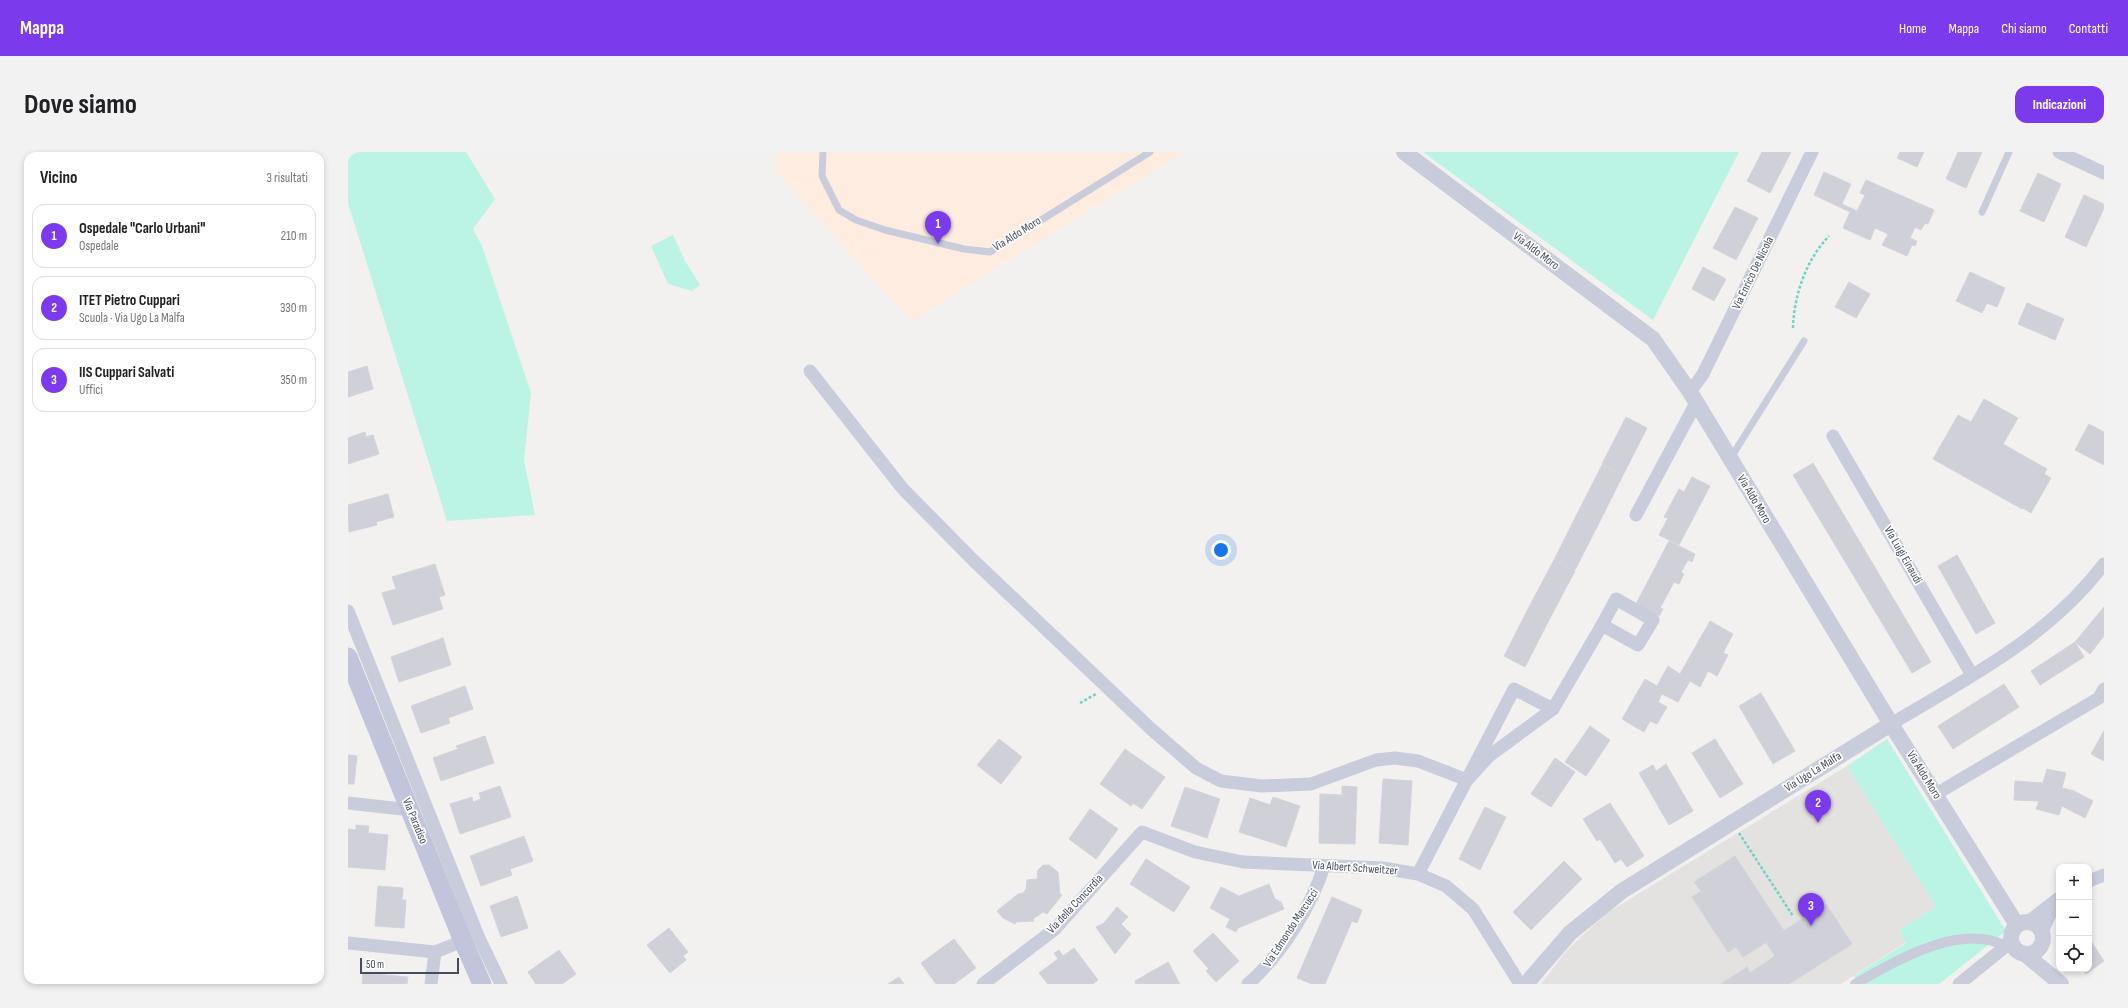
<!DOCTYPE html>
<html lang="it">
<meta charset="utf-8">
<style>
:root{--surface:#fff;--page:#f2f2f2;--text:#202124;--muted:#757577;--line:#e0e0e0;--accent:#7c3aed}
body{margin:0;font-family:"Sofia Sans Condensed",sans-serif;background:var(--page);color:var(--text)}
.controls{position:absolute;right:12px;bottom:12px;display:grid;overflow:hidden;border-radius:8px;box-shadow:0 2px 6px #0003}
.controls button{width:36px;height:36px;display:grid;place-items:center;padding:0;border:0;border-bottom:1px solid var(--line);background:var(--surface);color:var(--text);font:20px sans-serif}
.scale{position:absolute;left:12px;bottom:10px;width:99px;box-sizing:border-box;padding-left:4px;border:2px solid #464b5f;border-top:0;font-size:11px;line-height:14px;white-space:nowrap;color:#464b5f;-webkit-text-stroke:3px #fff;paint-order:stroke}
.you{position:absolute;left:873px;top:398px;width:14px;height:14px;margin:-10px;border:3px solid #fff;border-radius:50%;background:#1a73e8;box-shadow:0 0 0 6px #1a73e833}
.badge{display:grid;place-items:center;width:26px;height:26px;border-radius:50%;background:var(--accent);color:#fff;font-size:13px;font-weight:700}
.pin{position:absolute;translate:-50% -33px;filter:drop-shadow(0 1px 2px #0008)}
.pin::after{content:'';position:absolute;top:21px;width:14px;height:12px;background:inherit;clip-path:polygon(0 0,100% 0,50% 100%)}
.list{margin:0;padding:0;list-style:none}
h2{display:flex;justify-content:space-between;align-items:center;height:52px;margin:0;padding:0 16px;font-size:17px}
h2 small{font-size:13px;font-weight:400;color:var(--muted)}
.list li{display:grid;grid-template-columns:26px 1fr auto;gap:12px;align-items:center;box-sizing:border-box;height:64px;margin:0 8px 8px;padding:0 8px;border:1px solid var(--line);border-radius:12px}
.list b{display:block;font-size:15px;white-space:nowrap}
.list p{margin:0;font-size:13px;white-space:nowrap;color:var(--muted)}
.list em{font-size:13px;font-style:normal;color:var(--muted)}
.icon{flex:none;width:22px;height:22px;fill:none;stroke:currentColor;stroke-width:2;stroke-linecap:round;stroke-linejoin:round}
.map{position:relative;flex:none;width:1756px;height:832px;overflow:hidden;border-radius:12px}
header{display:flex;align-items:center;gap:24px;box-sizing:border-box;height:56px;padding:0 20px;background:var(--accent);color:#fff}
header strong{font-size:19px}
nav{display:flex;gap:22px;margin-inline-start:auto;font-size:14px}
.intro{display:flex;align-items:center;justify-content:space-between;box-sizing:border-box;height:96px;padding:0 24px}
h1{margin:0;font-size:28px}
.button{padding:10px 18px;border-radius:12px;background:var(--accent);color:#fff;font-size:14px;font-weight:700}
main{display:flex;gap:24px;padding:0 24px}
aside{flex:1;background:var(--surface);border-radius:12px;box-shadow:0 2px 6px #0003}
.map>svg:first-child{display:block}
</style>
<header>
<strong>Mappa</strong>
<nav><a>Home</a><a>Mappa</a><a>Chi siamo</a><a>Contatti</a></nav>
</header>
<div class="intro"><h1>Dove siamo</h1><a class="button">Indicazioni</a></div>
<main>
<aside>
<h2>Vicino<small>3 risultati</small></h2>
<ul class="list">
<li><span class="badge">1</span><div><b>Ospedale &quot;Carlo Urbani&quot;</b><p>Ospedale</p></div><em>210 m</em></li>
<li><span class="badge">2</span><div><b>ITET Pietro Cuppari</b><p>Scuola · Via Ugo La Malfa</p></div><em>330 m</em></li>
<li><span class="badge">3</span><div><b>IIS Cuppari Salvati</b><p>Uffici</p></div><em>350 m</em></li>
</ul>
</aside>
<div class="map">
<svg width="1756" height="832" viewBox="0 0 1756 832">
<rect width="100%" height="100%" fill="#f2f1f0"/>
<path fill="#e4e1e1" d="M 1499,614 L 1588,755 L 1551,778 L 1558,790 L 1493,832 L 1193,832 L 1219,798 L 1259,761 Z"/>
<path fill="#fdecdf" d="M 431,0 L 836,0 L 563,169 L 427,18 Z"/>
<g fill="#bbf3e4">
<path d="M 0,0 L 118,0 L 147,47 L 125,77 L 134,94 L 183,241 L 176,308 L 187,363 L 99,369 L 0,51 Z"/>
<path d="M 1075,0 L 1391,0 L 1305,168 Z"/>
<path d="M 325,83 L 337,109 L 352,133 L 344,139 L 320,132 L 303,94 Z"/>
<path d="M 1539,587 L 1658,779 L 1591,832 L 1510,832 L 1506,824 L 1558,791 L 1551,778 L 1588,755 L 1499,614 Z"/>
</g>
<g fill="#cfd0d8" stroke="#d4d3dc">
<path d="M 1414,0 L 1443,0 L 1422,41 L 1399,29 Z"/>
<path d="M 1552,0 L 1576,0 L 1569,15 L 1549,6 Z"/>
<path d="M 1610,0 L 1634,0 L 1618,36 L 1598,27 Z"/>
<path d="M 1476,20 L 1503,32 L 1494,52 L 1509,59 L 1517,43 L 1512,41 L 1518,28 L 1586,58 L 1580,72 L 1577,71 L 1573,78 L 1567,75 L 1562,86 L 1569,89 L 1567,94 L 1564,93 L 1559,104 L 1534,93 L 1540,82 L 1527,76 L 1522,88 L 1495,76 L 1502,60 L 1466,43 Z"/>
<path d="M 1690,21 L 1713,32 L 1696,70 L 1672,59 Z"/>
<path d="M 1736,43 L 1756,52 L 1756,56 L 1738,95 L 1717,85 Z"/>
<path d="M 1387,55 L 1410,66 L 1388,108 L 1365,96 Z"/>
<path d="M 1355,115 L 1378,127 L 1366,149 L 1344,137 Z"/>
<path d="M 1622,120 L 1657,136 L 1649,155 L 1639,151 L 1634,161 L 1608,149 Z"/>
<path d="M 1501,130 L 1522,142 L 1508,166 L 1487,155 Z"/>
<path d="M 1679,151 L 1716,167 L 1707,188 L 1670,172 Z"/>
<path d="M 19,214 L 25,237 L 0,245 L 0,220 Z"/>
<path d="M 1636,247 L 1670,266 L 1655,292 L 1699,317 L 1696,322 L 1703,326 L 1683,361 L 1675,356 L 1674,357 L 1585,307 L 1610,263 L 1623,270 Z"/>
<path d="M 1278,265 L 1299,276 L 1275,323 L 1254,312 Z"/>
<path d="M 1741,272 L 1756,280 L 1756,313 L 1727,298 Z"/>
<path d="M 17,280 L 18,285 L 25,283 L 31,302 L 0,312 L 0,286 Z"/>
<path d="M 1465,311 L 1583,510 L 1564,521 L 1445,323 Z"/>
<path d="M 1254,313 L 1275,323 L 1251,371 L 1230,360 Z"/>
<path d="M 1344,325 L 1362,334 L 1331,393 L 1311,383 L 1320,366 L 1316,365 L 1331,337 L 1336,340 Z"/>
<path d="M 40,342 L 46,365 L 28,370 L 29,373 L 1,380 L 0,353 Z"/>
<path d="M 1230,360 L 1251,371 L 1227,418 L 1206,408 Z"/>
<path d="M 1321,389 L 1347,402 L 1344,410 L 1340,408 L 1333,420 L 1336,422 L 1331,432 L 1326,430 L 1312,456 L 1315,457 L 1311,464 L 1288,452 Z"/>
<path d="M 1609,403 L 1647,471 L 1628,482 L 1590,414 Z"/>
<path d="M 1206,408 L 1227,419 L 1202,466 L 1181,455 Z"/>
<path d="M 87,412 L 97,443 L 91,445 L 95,457 L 45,473 L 34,441 L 48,437 L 44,425 Z"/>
<path d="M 1181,455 L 1202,466 L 1177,515 L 1156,504 Z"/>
<path d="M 1756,455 L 1756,484 L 1742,502 L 1727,490 Z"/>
<path d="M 1362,469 L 1385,482 L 1375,501 L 1380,503 L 1369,524 L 1360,519 L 1352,535 L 1342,529 L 1330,550 L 1314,542 L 1310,550 L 1319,555 L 1309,572 L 1302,569 L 1296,580 L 1274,567 L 1297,527 L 1309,534 L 1320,514 L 1332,522 Z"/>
<path d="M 95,486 L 103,513 L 51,530 L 43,505 Z"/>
<path d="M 1727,490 L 1736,505 L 1692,533 L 1683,519 Z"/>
<path d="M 1656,532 L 1671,555 L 1605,597 L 1590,574 Z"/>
<path d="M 117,534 L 125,557 L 100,566 L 102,571 L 73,581 L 63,554 Z"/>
<path d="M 1413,541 L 1447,599 L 1425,612 L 1391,554 Z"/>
<path d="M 1242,574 L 1262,588 L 1238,624 L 1217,610 Z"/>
<path d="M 1756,579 L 1756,609 L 1743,602 Z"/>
<path d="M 137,584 L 146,611 L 93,629 L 85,606 L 110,597 L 108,594 Z"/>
<path d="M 651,587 L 674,605 L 653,632 L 629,613 Z"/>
<path d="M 1367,587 L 1395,632 L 1372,646 L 1344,601 Z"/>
<path d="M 777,597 L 817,625 L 794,657 L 785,651 L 783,654 L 752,632 Z"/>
<path d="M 0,603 L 9,604 L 6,632 L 0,632 Z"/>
<path d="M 1207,606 L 1227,620 L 1203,655 L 1183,642 Z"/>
<path d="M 1318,612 L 1345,659 L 1321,673 L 1291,621 L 1305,613 L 1308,619 Z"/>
<path d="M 1699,617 L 1718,621 L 1714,636 L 1726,639 L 1745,649 L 1737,666 L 1714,654 L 1711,663 L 1688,657 L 1691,649 L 1666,648 L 1667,629 L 1695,631 Z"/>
<path d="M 1035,627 L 1064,629 L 1060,693 L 1031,691 Z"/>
<path d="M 152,634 L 163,665 L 112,682 L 102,652 L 124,645 L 125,650 L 133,647 L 131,641 Z"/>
<path d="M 994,634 L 1009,635 L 1007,692 L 971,691 L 972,642 L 994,643 Z"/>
<path d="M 837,635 L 872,647 L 859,686 L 823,674 Z"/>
<path d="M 925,645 L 952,654 L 938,695 L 891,680 L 902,646 L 922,653 Z"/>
<path d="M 1262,651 L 1296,704 L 1279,715 L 1273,707 L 1267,711 L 1252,687 L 1249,689 L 1235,667 Z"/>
<path d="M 1137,655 L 1158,665 L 1132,718 L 1111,707 Z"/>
<path d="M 742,657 L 770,677 L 748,707 L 721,687 Z"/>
<path d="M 8,673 L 21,674 L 20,681 L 40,683 L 37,718 L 0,715 L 0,677 L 8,678 Z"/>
<path d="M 176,684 L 185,709 L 162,717 L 164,723 L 133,734 L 122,704 Z"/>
<path d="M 1387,704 L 1436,779 L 1395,805 L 1388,795 L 1380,800 L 1344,745 L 1353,739 L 1346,730 Z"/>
<path d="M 798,707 L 842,735 L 826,760 L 782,732 Z"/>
<path d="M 1216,709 L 1234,727 L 1183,778 L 1165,760 Z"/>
<path d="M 695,713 L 701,713 L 710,720 L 712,742 L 714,743 L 699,762 L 695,760 L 685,767 L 686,769 L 668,770 L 667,772 L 655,766 L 649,759 L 670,742 L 675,741 L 678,737 L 679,728 L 689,727 L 690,718 Z"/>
<path d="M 921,732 L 927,747 L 933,750 L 936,757 L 890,776 L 888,780 L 878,775 L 882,767 L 862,756 L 873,735 L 891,744 Z"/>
<path d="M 30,734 L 55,736 L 54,748 L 58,748 L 56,776 L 27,774 Z"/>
<path d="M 169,744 L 180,776 L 153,785 L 142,754 Z"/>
<path d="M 984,745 L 1014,758 L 1009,771 L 1004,769 L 977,832 L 964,832 L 949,826 Z"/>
<path d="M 1478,752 L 1504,792 L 1441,832 L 1373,832 L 1399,815 L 1402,821 L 1427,804 L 1418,790 Z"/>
<path d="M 769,755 L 780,765 L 773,772 L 783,782 L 767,802 L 748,775 L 756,771 Z"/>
<path d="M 321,776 L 340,800 L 335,804 L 338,808 L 322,821 L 299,793 Z"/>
<path d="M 865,781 L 891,809 L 868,830 L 858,819 L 861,817 L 845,799 Z"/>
<path d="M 1741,786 L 1756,809 L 1738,822 L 1734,817 L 1741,817 Z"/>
<path d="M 606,787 L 628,816 L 606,832 L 588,832 L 573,811 Z"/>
<path d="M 726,796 L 750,828 L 745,832 L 700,832 L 691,821 L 710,807 L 706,801 L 711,798 L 715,804 Z"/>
<path d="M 211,798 L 228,822 L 214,832 L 188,832 L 180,820 Z"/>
<path d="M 820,810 L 832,832 L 788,832 L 787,829 Z"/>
<path d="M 15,821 L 60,825 L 59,832 L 14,832 Z"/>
<path d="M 551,825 L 556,832 L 540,832 Z"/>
</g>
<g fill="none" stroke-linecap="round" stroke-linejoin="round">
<g stroke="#70d4c5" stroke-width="2.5" stroke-dasharray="3 2" stroke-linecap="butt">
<path d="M 1445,176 C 1446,143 1458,108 1481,84"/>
<path d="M 732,551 L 748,542"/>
<path d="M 1391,681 L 1445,764"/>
</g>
<g stroke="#c8ccdb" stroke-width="7">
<path d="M 475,0 L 474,24 L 491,58 L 508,68 L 537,78 L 616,97 L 642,100 L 802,0"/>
<path d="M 1634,60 L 1661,0"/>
<path d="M 1382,307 L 1456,189"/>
</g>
<path stroke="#c8ccdb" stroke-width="10" d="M 1507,832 C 1548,809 1611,770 1658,794"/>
<g stroke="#c8ccdb" stroke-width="13">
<path d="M 1711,0 L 1756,21"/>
<path d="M 462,219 L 555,337 L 625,408 L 803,577 L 848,616 L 873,629 L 914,634 L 963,632 L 1028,608 L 1047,606 L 1070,609 L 1119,628 L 1141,604 L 1205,557"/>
<path d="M 1342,240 L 1355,222 L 1464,0"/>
<path d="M 1485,284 L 1624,523"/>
<path d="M 1288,363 L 1348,251"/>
<path d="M 0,459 L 130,784 L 153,832"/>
<path d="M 1543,572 C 1620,526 1701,485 1756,412"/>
<path d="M 1588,642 L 1751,546 L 1756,537"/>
<path d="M 0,651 L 63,658"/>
<path d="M 1070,722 L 1166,537 L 1205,557 L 1254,473 L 1290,493 L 1305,468 L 1268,447 L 1254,473"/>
<path d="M 1741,729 L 1756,723"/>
<path d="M 1680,770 L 1711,746"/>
<path d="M 1694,780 L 1708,749"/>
<path d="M 0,791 L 87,800"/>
<path d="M 83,832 L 87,800 L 115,789"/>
<path d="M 635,832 L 707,777 L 794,680 L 847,700 L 895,710 L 1035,716 L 1070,722 L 1098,734 L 1125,757 L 1172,832"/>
<path d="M 900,832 C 932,804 964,754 976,714"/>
<path d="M 1611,832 L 1663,790"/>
</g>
<g stroke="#c8ccdb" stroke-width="16">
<path d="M 1056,0 L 1305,187 L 1342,240 L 1543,572 L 1669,773"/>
<circle cx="1679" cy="786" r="16"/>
<path d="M 1677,802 L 1713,832"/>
<path d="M 1178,832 L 1222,781 L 1274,739 L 1543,572"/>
</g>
<path stroke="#c1c4da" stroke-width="19" d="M 0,505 L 115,789 L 134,832"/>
</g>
<g text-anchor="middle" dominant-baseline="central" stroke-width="3.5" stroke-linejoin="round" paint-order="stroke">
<g font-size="12" fill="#464b5f" stroke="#fff">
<text transform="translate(669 82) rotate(-32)">Via Aldo Moro</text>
<text transform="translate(1188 99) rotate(37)">Via Aldo Moro</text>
<text transform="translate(1405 121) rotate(-64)">Via Enrico De Nicola</text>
<text transform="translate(1406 347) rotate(59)">Via Aldo Moro</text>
<text transform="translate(1555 403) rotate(60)">Via Luigi Einaudi</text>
<text transform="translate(1465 620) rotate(-32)">Via Ugo La Malfa</text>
<text transform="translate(1576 623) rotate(58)">Via Aldo Moro</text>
<text transform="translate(67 669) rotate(68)">Via Paradiso</text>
<text transform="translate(1007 716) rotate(4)">Via Albert Schweitzer</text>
<text transform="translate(727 752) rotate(-47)">Via della Concordia</text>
<text transform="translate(943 776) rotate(-57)">Via Edmondo Marcucci</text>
</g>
</g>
</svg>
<div class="controls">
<button>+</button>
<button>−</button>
<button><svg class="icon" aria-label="locate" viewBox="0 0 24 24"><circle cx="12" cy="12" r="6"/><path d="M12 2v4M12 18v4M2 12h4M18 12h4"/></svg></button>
</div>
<div class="scale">50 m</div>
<div class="you"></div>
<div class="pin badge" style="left:590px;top:92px">1</div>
<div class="pin badge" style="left:1470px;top:671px">2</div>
<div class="pin badge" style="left:1463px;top:774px">3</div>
</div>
</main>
